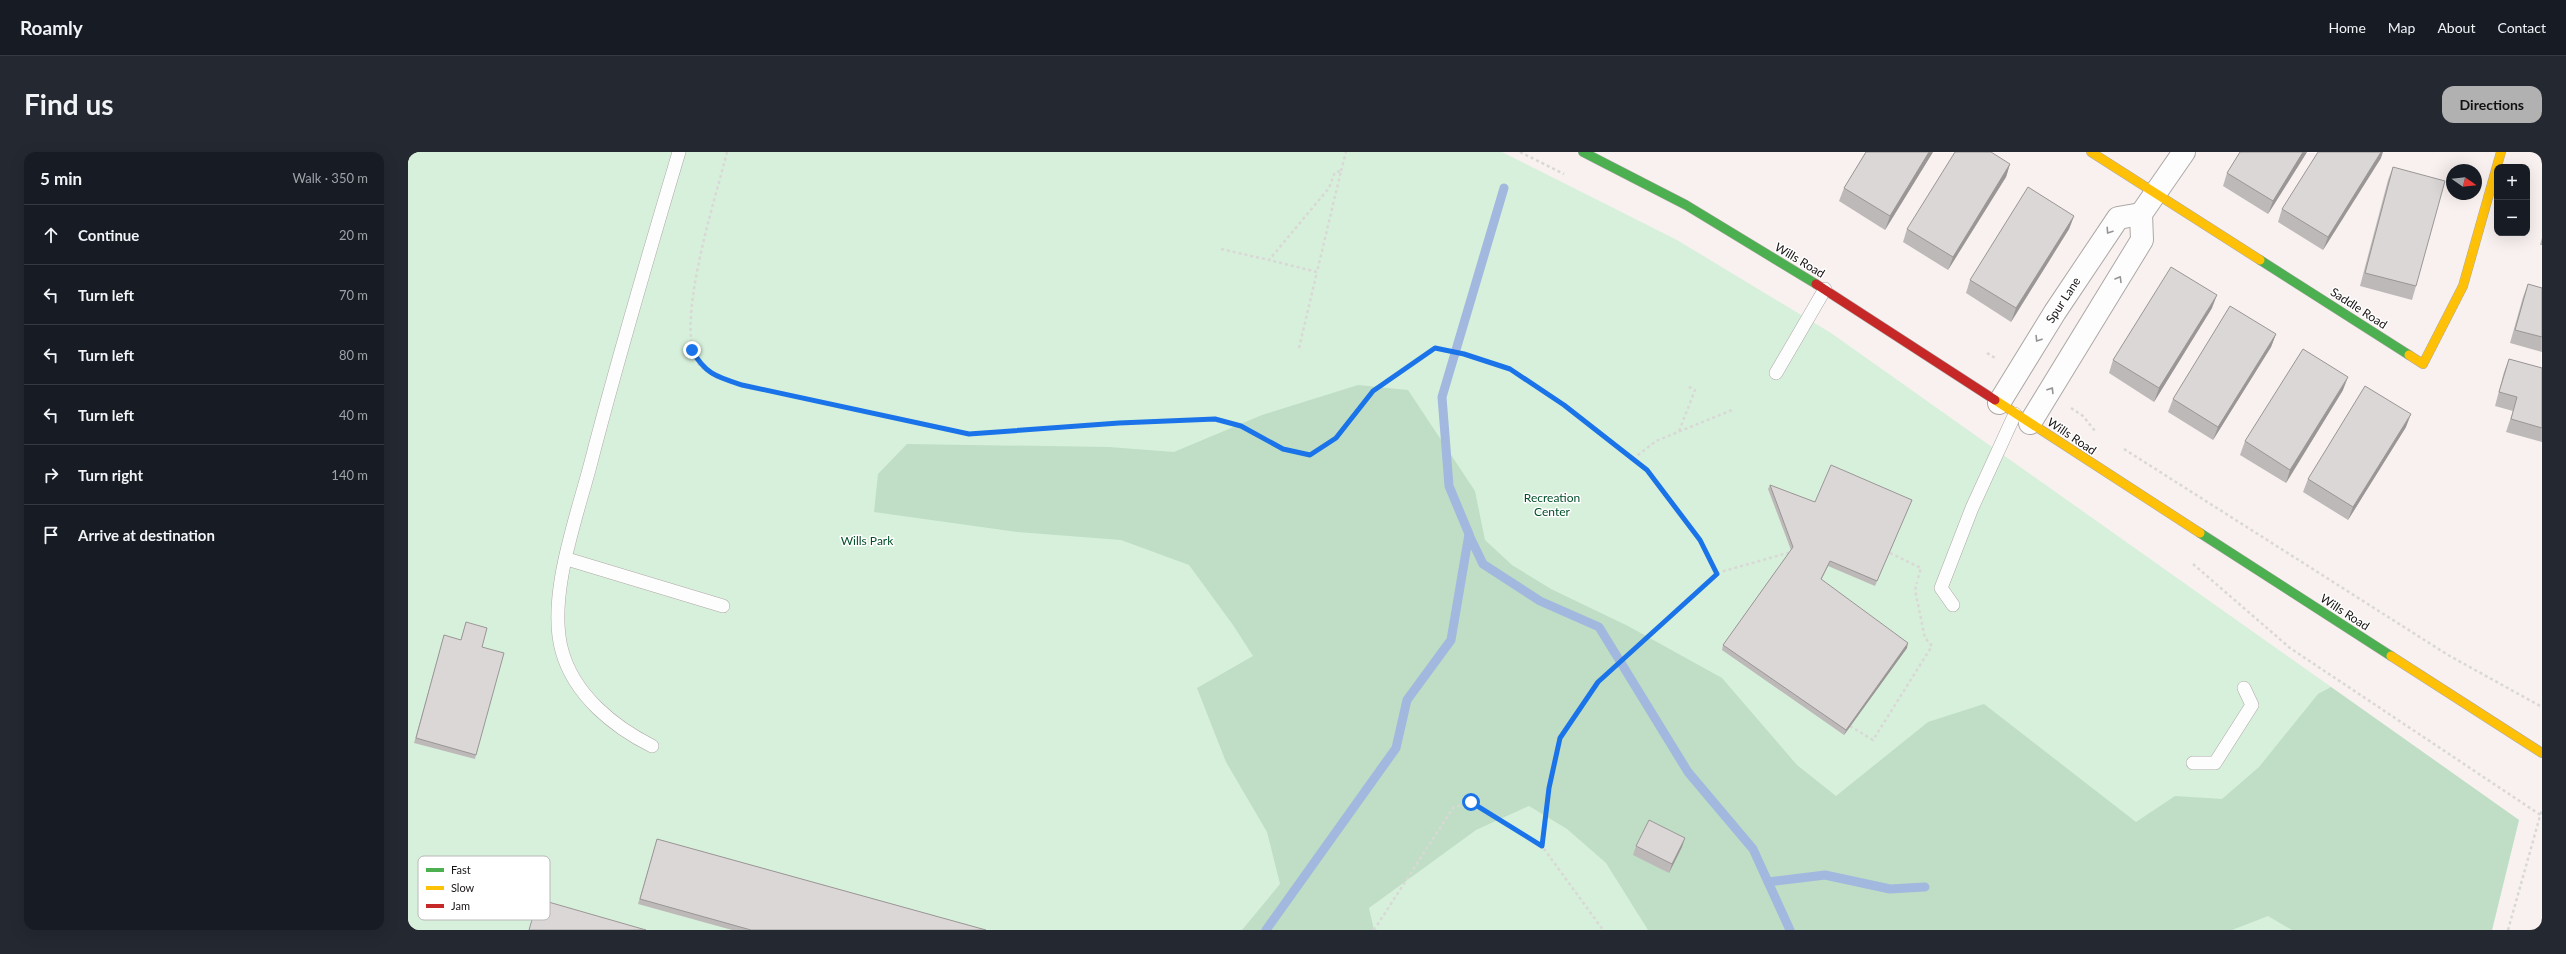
<!DOCTYPE html>
<meta charset="utf-8">
<style>
:root{--surface:#171b24;--page:#242831;--text:#f1f3f6;--muted:#9ea1a6;--line:#363941;--accent:#b2b1b2}
body{margin:0;font-family:Lato,sans-serif;background:var(--page);color:var(--text)}
.controls{position:absolute;right:12px;top:12px;display:grid;overflow:hidden;border-radius:8px;box-shadow:0 4px 16px #0002}
.controls button{width:36px;height:36px;display:grid;place-items:center;padding:0;border:0;border-bottom:1px solid var(--line);background:var(--surface);color:var(--text);font:20px sans-serif}
.compass{position:absolute;left:2038px;top:12px;width:36px;height:36px;border-radius:50%;background:var(--surface);box-shadow:0 4px 16px #0002;rotate:104deg}
.stop{position:absolute;width:12px;height:12px;margin:-9px;border:3px solid #1a73e8;border-radius:50%;background:#fff}
.stop.end{background:#1a73e8;border-color:#fff;box-shadow:0 1px 4px #0008}
.list{margin:0;padding:0;list-style:none}
h2{display:flex;justify-content:space-between;align-items:center;height:52px;margin:0;padding:0 16px;font-size:17px}
h2 small{font-size:13px;font-weight:400;color:var(--muted)}
.list li{display:grid;grid-template-columns:26px 1fr auto;gap:12px;align-items:center;box-sizing:border-box;height:60px;padding:0 16px;border-top:1px solid var(--line)}
.list b{display:block;font-size:15px;white-space:nowrap}
.list em{font-size:13px;font-style:normal;color:var(--muted)}
.icon{flex:none;width:22px;height:22px;fill:none;stroke:currentColor;stroke-width:2;stroke-linecap:round;stroke-linejoin:round}
.map{position:relative;flex:none;width:2134px;height:778px;overflow:hidden;border-radius:12px}
header{display:flex;align-items:center;gap:24px;box-sizing:border-box;height:56px;padding:0 20px;background:var(--surface);border-bottom:1px solid var(--line)}
header strong{font-size:19px}
nav{display:flex;gap:22px;margin-inline-start:auto;font-size:14px}
.intro{display:flex;align-items:center;justify-content:space-between;box-sizing:border-box;height:96px;padding:0 24px}
h1{margin:0;font-size:28px}
.button{padding:10px 18px;border-radius:12px;background:var(--accent);color:#111;font-size:14px;font-weight:700}
main{display:flex;gap:24px;padding:0 24px}
aside{flex:1;background:var(--surface);border-radius:12px;box-shadow:0 4px 16px #0002}
.map>svg:first-child{display:block}
</style>
<header>
<strong>Roamly</strong>
<nav><a>Home</a><a>Map</a><a>About</a><a>Contact</a></nav>
</header>
<div class="intro"><h1>Find us</h1><a class="button">Directions</a></div>
<main>
<aside>
<h2>5 min<small>Walk · 350 m</small></h2>
<ul class="list">
<li><svg class="icon" aria-label="ahead" viewBox="0 0 24 24"><path d="M12 20V5M6 11l6-6 6 6"/></svg><div><b>Continue</b></div><em>20 m</em></li>
<li><svg class="icon" aria-label="left" viewBox="0 0 24 24"><path d="M17 20v-9H6M10 6l-5 5 5 5"/></svg><div><b>Turn left</b></div><em>70 m</em></li>
<li><svg class="icon" aria-label="left" viewBox="0 0 24 24"><path d="M17 20v-9H6M10 6l-5 5 5 5"/></svg><div><b>Turn left</b></div><em>80 m</em></li>
<li><svg class="icon" aria-label="left" viewBox="0 0 24 24"><path d="M17 20v-9H6M10 6l-5 5 5 5"/></svg><div><b>Turn left</b></div><em>40 m</em></li>
<li><svg class="icon" aria-label="right" viewBox="0 0 24 24"><path d="M7 20v-9h11M14 6l5 5-5 5"/></svg><div><b>Turn right</b></div><em>140 m</em></li>
<li><svg class="icon" aria-label="arrive" viewBox="0 0 24 24"><path d="M6 21V4h12l-3 4 3 4H6"/></svg><div><b>Arrive at destination</b></div></li>
</ul>
</aside>
<div class="map">
<svg width="2134" height="778" viewBox="0 0 2134 778">
<rect width="100%" height="100%" fill="#f8f1ef"/>
<path fill="#d7f0db" d="M 0,0 L 1094,0 L 1269,88 L 1423,181 L 2111,668 L 2084,778 L 0,778 Z"/>
<path fill="#bfdec5" d="M 950,233 L 1000,238 L 1067,339 L 1077,388 L 1104,413 L 1143,437 L 1220,474 L 1314,526 L 1389,613 L 1428,644 L 1520,570 L 1576,552 L 1728,670 L 1767,644 L 1814,647 L 1851,615 L 1910,542 L 1923,535 L 2111,668 L 2084,778 L 1884,778 L 1860,764 L 1824,778 L 1240,778 L 1198,711 L 1159,677 L 1121,654 L 1068,678 L 961,756 L 966,778 L 834,778 L 872,732 L 859,680 L 818,610 L 789,536 L 845,504 L 825,473 L 781,413 L 713,388 L 609,380 L 466,360 L 470,322 L 499,292 L 701,295 L 766,300 L 854,263 Z"/>
<g fill="none" stroke-linecap="round" stroke-linejoin="round">
<g stroke="#a2b8de" stroke-width="9">
<path d="M 1061,383 L 1075,412 L 1132,449 L 1191,475 L 1280,620 L 1345,697 L 1382,778"/>
<path d="M 1360,730 L 1417,723 L 1482,737 L 1517,735"/>
<path d="M 858,778 L 988,596 L 999,548 L 1043,488 L 1061,382 L 1041,334 L 1034,245 L 1096,36"/>
</g>
<defs>
<g id="lane">
<path d="M 1368,221 L 1417,137"/>
<path d="M 159,407 L 315,454"/>
<path d="M 1545,453 L 1533,436 L 1564,356 L 1607,262"/>
<path d="M 244,594 C 206,575 166,543 154,499 C 139,446 168,367 182,314 C 209,209 240,104 271,0"/>
<path d="M 1785,611 L 1807,611 L 1844,553 L 1836,536"/>
</g>
<g id="street">
<path d="M 1591,251 L 1647,160 L 1710,66 L 1733,62"/>
<path d="M 1622,271 L 1734,88 L 1733,62 L 1776,0"/>
</g>
<g id="fast">
<path d="M 1175,0 L 1278,53 L 1408,132"/>
<path d="M 1852,108 L 2001,203"/>
<path d="M 1792,381 L 1983,504"/>
</g>
<g id="slow">
<path d="M 1683,0 L 1852,108"/>
<path d="M 2001,203 L 2015,212 L 2055,134 L 2093,0"/>
<path d="M 1587,248 L 1792,381"/>
<path d="M 1983,504 L 2134,601"/>
</g>
<path id="jam" d="M 1408,132 L 1587,248"/>
</defs>
<use href="#lane" stroke="#ada8a6" stroke-width="14"/>
<use href="#street" stroke="#ada8a6" stroke-width="24"/>
<use href="#fast" stroke="#ada8a6" stroke-width="10"/>
<use href="#slow" stroke="#ada8a6" stroke-width="10"/>
<use href="#jam" stroke="#ada8a6" stroke-width="10"/>
<g stroke="#d9d8d6" stroke-width="2.5" stroke-dasharray="3 3" stroke-linecap="butt">
<path d="M 319,0 C 309,42 263,181 292,214 C 303,225 320,229 334,233 L 561,282 L 711,271 L 807,267 L 833,274 L 875,297 L 902,303 L 928,286 L 965,239 L 1027,196 L 1057,202 L 1102,217 L 1156,253 L 1239,318 L 1292,388 L 1309,421 L 1190,530 L 1152,586 L 1141,636 L 1134,694"/>
<path d="M 1112,0 L 1156,22"/>
<path d="M 933,19 L 938,0"/>
<path d="M 813,97 L 861,108 L 921,36 L 927,20 L 933,19 L 909,120 L 861,108"/>
<path d="M 891,196 L 909,120"/>
<path d="M 1579,201 L 1587,206"/>
<path d="M 1663,256 L 1675,264 L 1687,279"/>
<path d="M 1271,279 L 1287,238 L 1279,234"/>
<path d="M 1716,297 L 2040,503 L 2134,555"/>
<path d="M 1225,307 L 1248,289 L 1324,258"/>
<path d="M 1482,401 L 1513,416 L 1510,426"/>
<path d="M 1785,412 L 1882,496 L 2134,664"/>
<path d="M 1309,421 L 1383,400"/>
<path d="M 1442,574 L 1465,588 L 1524,494 L 1517,486 L 1507,438 L 1509,430"/>
<path d="M 966,778 L 1045,656 L 1063,649 L 1134,694 L 1195,778"/>
<path d="M 2100,778 L 2134,657"/>
</g>
<use href="#lane" stroke="#fefdfd" stroke-width="13"/>
<use href="#street" stroke="#fefdfd" stroke-width="22"/>
<use href="#fast" stroke="#4caf50" stroke-width="9"/>
<use href="#slow" stroke="#ffc107" stroke-width="9"/>
<use href="#jam" stroke="#c62828" stroke-width="9"/>
</g>
<g fill="#bdb9b9">
<path d="M 1458,0 L 1525,0 L 1477,78 L 1431,49 L 1436,36 Z"/>
<path d="M 1832,0 L 1899,0 L 1860,62 L 1815,34 L 1819,21 Z"/>
<path d="M 1973,6 L 1915,98 L 1870,70 L 1874,57 Z"/>
<path d="M 1602,12 L 1598,25 L 1540,118 L 1495,90 L 1499,77 Z"/>
<path d="M 1985,15 L 2008,134 L 2004,148 L 1952,134 L 1980,28 Z"/>
<path d="M 1666,64 L 1661,77 L 1603,170 L 1558,141 L 1562,128 Z"/>
<path d="M 2134,86 L 2134,93 L 2132,93 Z"/>
<path d="M 2120,132 L 2134,136 L 2134,200 L 2102,191 L 2115,145 Z"/>
<path d="M 1804,156 L 1746,250 L 1701,221 L 1705,208 Z"/>
<path d="M 1868,182 L 1863,195 L 1805,288 L 1760,260 L 1765,247 Z"/>
<path d="M 2101,207 L 2134,216 L 2134,290 L 2098,280 L 2105,259 L 2087,254 L 2096,220 Z"/>
<path d="M 1935,238 L 1878,331 L 1832,303 L 1837,289 Z"/>
<path d="M 1998,275 L 1940,368 L 1895,340 L 1900,327 Z"/>
<path d="M 1362,333 L 1407,350 L 1504,348 L 1467,434 L 1420,414 L 1413,428 L 1499,496 L 1436,583 L 1314,498 L 1315,493 L 1383,398 L 1360,337 Z"/>
<path d="M 58,470 L 74,495 L 68,603 L 67,607 L 6,591 L 36,483 L 53,488 Z"/>
<path d="M 249,687 L 578,778 L 324,778 L 230,752 Z"/>
<path d="M 1228,694 L 1274,695 L 1261,721 L 1225,703 Z"/>
</g>
<g fill="#9a9696">
<path d="M 1521,0 L 1525,0 L 1477,78 L 1482,64 Z"/>
<path d="M 1895,0 L 1899,0 L 1860,62 L 1865,49 Z"/>
<path d="M 1973,0 L 1975,0 L 1973,6 L 1915,98 L 1920,85 Z"/>
<path d="M 1602,12 L 1598,25 L 1540,118 L 1545,105 Z"/>
<path d="M 1666,64 L 1661,77 L 1603,170 L 1608,156 Z"/>
<path d="M 1809,143 L 1804,156 L 1746,250 L 1751,236 Z"/>
<path d="M 1868,182 L 1863,195 L 1805,288 L 1810,275 Z"/>
<path d="M 1940,225 L 1935,238 L 1878,331 L 1882,318 Z"/>
<path d="M 2003,262 L 1998,275 L 1940,368 L 1945,355 Z"/>
<path d="M 1422,409 L 1420,414 L 1411,432 L 1413,427 Z"/>
<path d="M 1500,491 L 1499,496 L 1436,583 L 1438,578 Z"/>
<path d="M 1277,686 L 1274,695 L 1261,721 L 1264,712 Z"/>
</g>
<g fill="#dcd7d7" stroke="#9a9696">
<path d="M 1458,0 L 1521,0 L 1482,64 L 1436,36 Z"/>
<path d="M 1547,0 L 1583,0 L 1602,12 L 1545,105 L 1499,77 Z"/>
<path d="M 1832,0 L 1895,0 L 1865,49 L 1819,21 Z"/>
<path d="M 1910,0 L 1973,0 L 1920,85 L 1874,57 Z"/>
<path d="M 1985,15 L 2037,29 L 2008,134 L 1957,121 Z"/>
<path d="M 1620,35 L 1666,64 L 1608,156 L 1562,128 Z"/>
<path d="M 1763,115 L 1809,143 L 1751,236 L 1705,208 Z"/>
<path d="M 2120,132 L 2134,136 L 2134,185 L 2107,178 Z"/>
<path d="M 1822,154 L 1868,182 L 1810,275 L 1765,247 Z"/>
<path d="M 1895,197 L 1940,225 L 1882,318 L 1837,289 Z"/>
<path d="M 2101,207 L 2134,216 L 2134,276 L 2103,267 L 2109,245 L 2091,240 Z"/>
<path d="M 1957,234 L 2003,262 L 1945,355 L 1900,327 Z"/>
<path d="M 1423,313 L 1504,348 L 1469,429 L 1422,409 L 1413,427 L 1500,491 L 1438,578 L 1315,493 L 1385,395 L 1362,333 L 1407,350 Z"/>
<path d="M 58,470 L 79,476 L 74,495 L 96,501 L 68,603 L 8,586 L 36,483 L 53,488 Z"/>
<path d="M 1241,668 L 1277,686 L 1264,712 L 1228,694 Z"/>
<path d="M 249,687 L 578,778 L 343,778 L 232,747 Z"/>
<path d="M 130,747 L 238,778 L 121,778 Z"/>
</g>
<defs><path id="oneway-chevron" d="M-2-3.5L2.5 0L-2 3.5" fill="none" stroke-width="1.6" stroke-linecap="round" stroke-linejoin="round"/></defs>
<g stroke="#969494">
<use href="#oneway-chevron" transform="translate(1701 79) rotate(124)"/>
<use href="#oneway-chevron" transform="translate(1711 127) rotate(-59)"/>
<use href="#oneway-chevron" transform="translate(1630 187) rotate(122)"/>
<use href="#oneway-chevron" transform="translate(1643 238) rotate(-58)"/>
</g>
<g fill="none" stroke-linecap="round" stroke-linejoin="round">
<path stroke="#1a73e8" stroke-width="5" d="M 284,198 C 297,222 309,225 334,233 L 561,282 L 711,271 L 807,267 L 833,274 L 875,297 L 902,303 L 928,286 L 965,239 L 1027,196 L 1056,202 L 1102,217 L 1156,253 L 1239,318 L 1292,388 L 1309,422 L 1190,530 L 1152,586 L 1141,636 L 1134,694 L 1063,650"/>
</g>
<g text-anchor="middle" dominant-baseline="central" stroke-width="3" stroke-linejoin="round" paint-order="stroke">
<g font-size="12" fill="#181413" stroke="#fff">
<text transform="translate(1392 108) rotate(31)">Wills Road</text>
<text transform="translate(1655 148) rotate(-57)">Spur Lane</text>
<text transform="translate(1951 156) rotate(33)">Saddle Road</text>
<text transform="translate(1664 284) rotate(34)">Wills Road</text>
<text transform="translate(1937 460) rotate(33)">Wills Road</text>
</g>
<g font-size="12" fill="#024f28" stroke="#fff">
<text x="1144" y="345">Recreation<tspan x="1144" dy="14">Center</tspan></text>
<text x="459" y="388">Wills Park</text>
</g>
</g>
<rect x="10" y="704" width="132" height="64" rx="6" fill="#fff" stroke="#bab8b8" stroke-width="1"/>
<rect x="18" y="716" width="18" height="4" fill="#4caf50"/>
<rect x="18" y="734" width="18" height="4" fill="#ffc107"/>
<rect x="18" y="752" width="18" height="4" fill="#c62828"/>
<g font-size="11" fill="#181413">
<text x="43" y="722">Fast</text>
<text x="43" y="740">Slow</text>
<text x="43" y="758">Jam</text>
</g>
</svg>
<div class="controls">
<button>+</button>
<button>−</button>
</div>
<svg class="compass" viewBox="-18 -18 36 36"><path d="M0-13l5 13h-10z" fill="#e53935"/><path d="M0 13l5-13h-10z" fill="#9ea1a6"/></svg>
<div class="stop" style="left:1063px;top:650px"></div>
<div class="stop end" style="left:284px;top:198px"></div>
</div>
</main>
